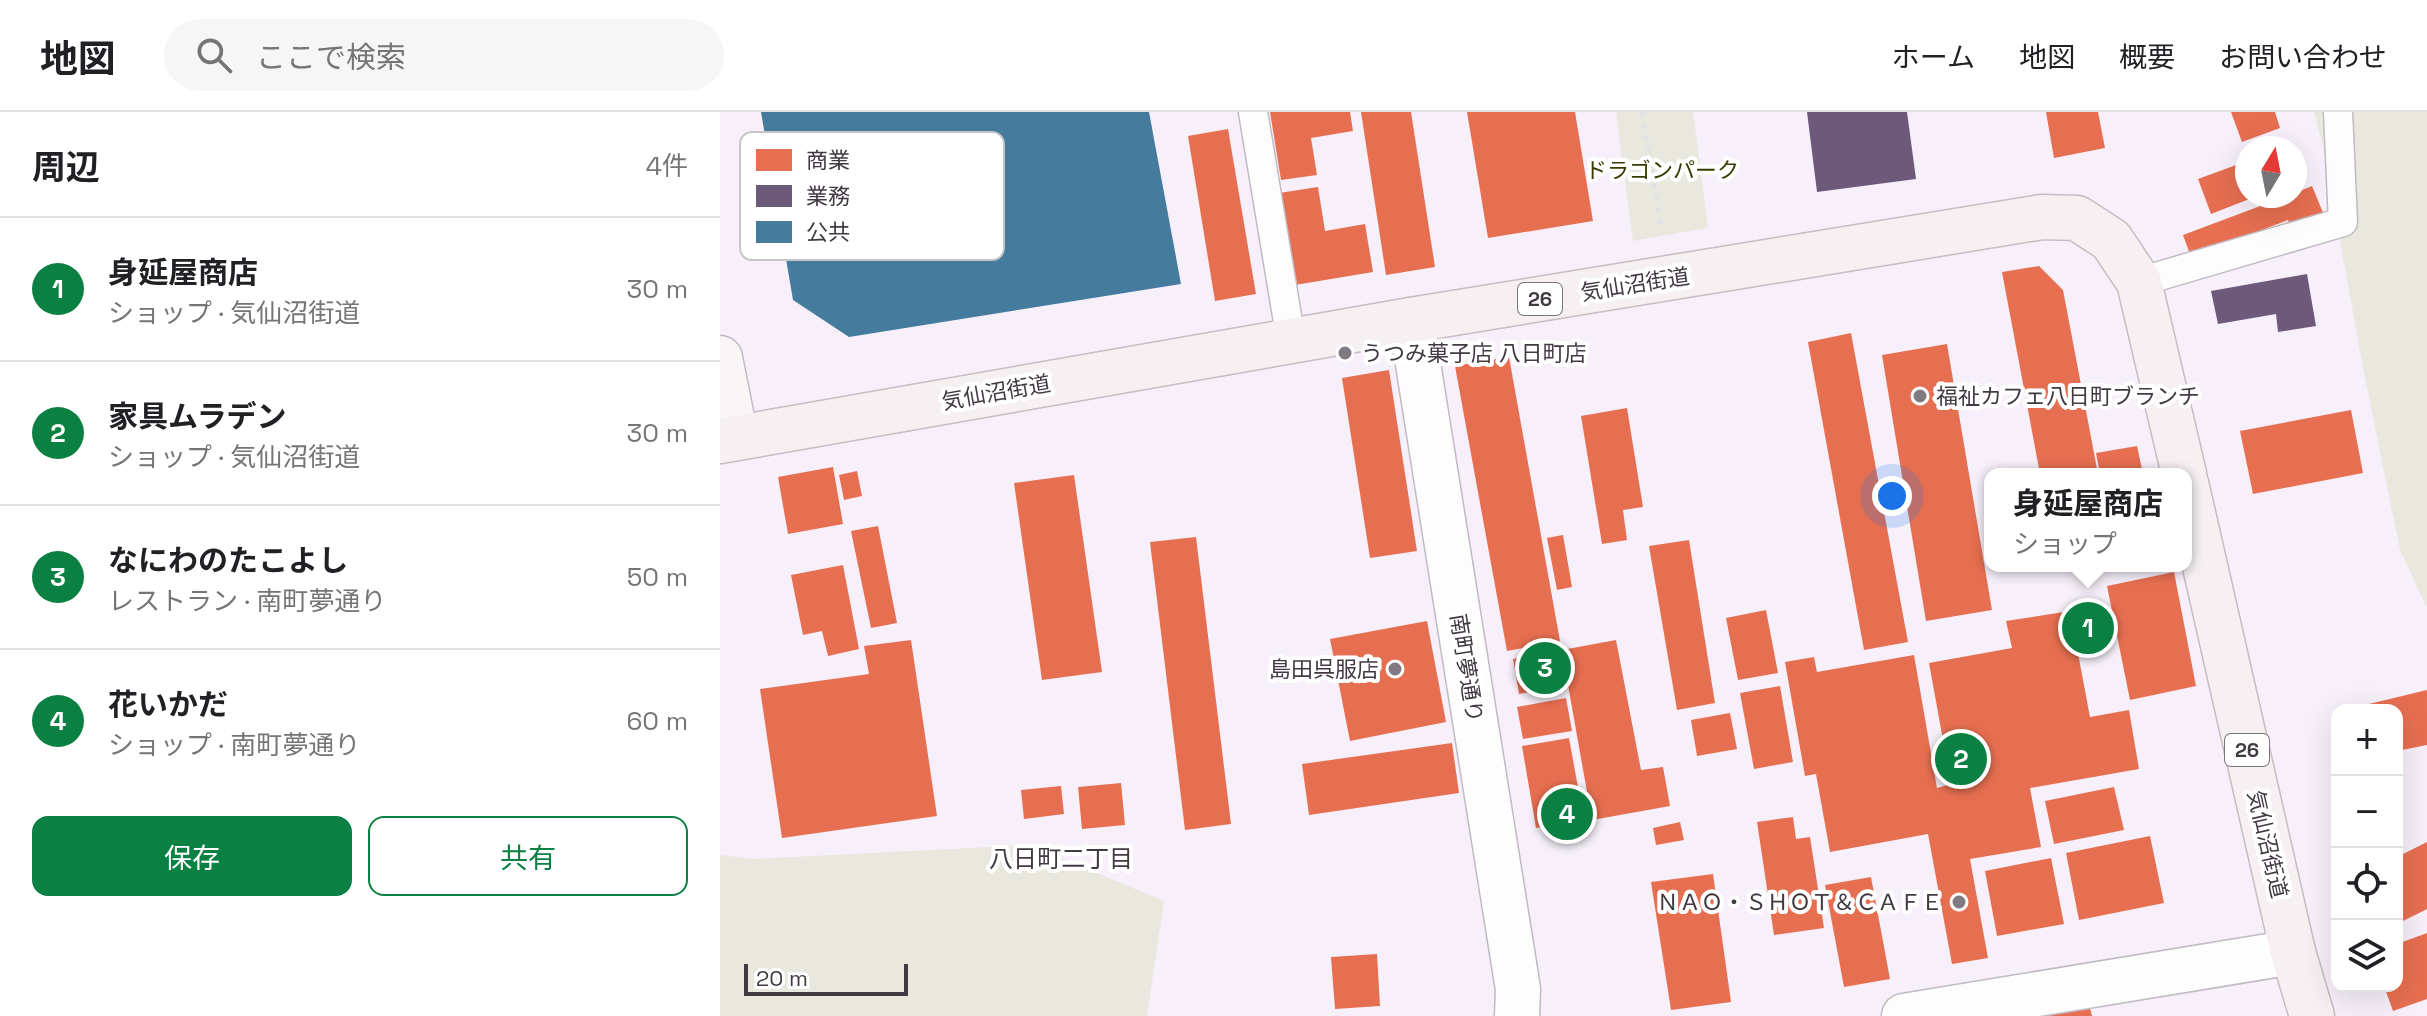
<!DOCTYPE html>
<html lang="ja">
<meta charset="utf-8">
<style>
:root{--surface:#fff;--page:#f6f6f6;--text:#202124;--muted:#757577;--line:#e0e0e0;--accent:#0b8043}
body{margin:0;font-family:"Space Grotesk","Noto Sans JP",sans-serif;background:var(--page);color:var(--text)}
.controls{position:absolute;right:24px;bottom:24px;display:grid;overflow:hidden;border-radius:16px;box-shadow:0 8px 32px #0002}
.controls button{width:72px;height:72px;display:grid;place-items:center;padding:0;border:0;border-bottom:2px solid var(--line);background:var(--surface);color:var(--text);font:40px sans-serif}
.compass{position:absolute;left:1515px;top:24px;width:72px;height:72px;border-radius:50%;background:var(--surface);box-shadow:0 8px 32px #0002;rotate:10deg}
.scale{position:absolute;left:24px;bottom:20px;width:164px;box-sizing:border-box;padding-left:8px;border:4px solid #413a42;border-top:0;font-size:22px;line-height:28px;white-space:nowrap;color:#413a42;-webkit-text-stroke:6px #fff;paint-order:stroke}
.you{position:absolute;left:1172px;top:384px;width:28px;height:28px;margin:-20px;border:6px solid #fff;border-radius:50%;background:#1a73e8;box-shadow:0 0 0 12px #1a73e833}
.badge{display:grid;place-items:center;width:52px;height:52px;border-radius:50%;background:var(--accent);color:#fff;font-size:26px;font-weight:700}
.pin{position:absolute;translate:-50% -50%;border:4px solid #fff;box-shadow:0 2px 8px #0006}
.popup{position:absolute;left:1264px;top:356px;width:208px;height:104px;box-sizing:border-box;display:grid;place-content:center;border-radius:16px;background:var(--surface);filter:drop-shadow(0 2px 6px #0005);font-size:26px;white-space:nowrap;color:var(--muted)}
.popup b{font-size:30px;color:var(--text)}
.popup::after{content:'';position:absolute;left:50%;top:100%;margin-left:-16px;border:16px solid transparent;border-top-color:var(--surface)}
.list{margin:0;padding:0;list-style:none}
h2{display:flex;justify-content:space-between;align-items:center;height:104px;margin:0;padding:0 32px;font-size:34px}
h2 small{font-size:26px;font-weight:400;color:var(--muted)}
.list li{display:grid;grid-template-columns:52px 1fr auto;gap:24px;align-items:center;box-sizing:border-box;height:144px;padding:0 32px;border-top:2px solid var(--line)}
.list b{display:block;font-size:30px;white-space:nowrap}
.list p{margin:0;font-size:26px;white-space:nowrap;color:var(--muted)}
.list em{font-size:26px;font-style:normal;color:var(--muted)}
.actions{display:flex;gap:16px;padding:24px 32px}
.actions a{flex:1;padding:18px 0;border:2px solid var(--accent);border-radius:16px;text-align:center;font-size:28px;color:var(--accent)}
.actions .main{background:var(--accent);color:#fff}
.icon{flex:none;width:44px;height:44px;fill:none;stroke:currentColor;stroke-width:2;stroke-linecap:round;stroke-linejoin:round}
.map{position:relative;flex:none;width:1707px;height:904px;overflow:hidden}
header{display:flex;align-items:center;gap:48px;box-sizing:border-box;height:112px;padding:0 40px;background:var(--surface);border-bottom:2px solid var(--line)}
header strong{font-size:38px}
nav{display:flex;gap:44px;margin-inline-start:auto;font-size:28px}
.search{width:560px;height:72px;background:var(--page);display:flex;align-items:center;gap:20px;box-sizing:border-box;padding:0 28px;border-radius:44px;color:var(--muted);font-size:30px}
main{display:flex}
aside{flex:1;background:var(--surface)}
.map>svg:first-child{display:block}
</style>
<header>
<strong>地図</strong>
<div class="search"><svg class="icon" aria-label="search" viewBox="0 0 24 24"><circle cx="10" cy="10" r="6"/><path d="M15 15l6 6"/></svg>ここで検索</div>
<nav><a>ホーム</a><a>地図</a><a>概要</a><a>お問い合わせ</a></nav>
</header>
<main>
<aside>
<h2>周辺<small>4件</small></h2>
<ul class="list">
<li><span class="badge">1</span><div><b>身延屋商店</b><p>ショップ · 気仙沼街道</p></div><em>30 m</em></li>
<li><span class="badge">2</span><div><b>家具ムラデン</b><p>ショップ · 気仙沼街道</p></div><em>30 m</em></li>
<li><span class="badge">3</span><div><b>なにわのたこよし</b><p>レストラン · 南町夢通り</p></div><em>50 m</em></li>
<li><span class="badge">4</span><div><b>花いかだ</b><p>ショップ · 南町夢通り</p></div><em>60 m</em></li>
</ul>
<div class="actions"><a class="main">保存</a><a>共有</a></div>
</aside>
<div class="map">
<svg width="1707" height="904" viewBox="0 0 1707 904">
<rect width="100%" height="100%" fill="#f7f0fa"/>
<g fill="#e9e8df">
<path d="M 896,0 L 973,0 L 988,116 L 913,129 Z"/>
<path d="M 1594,0 L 1707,0 L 1707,496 L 1680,438 L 1644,261 L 1603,35 Z"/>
<path d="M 310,733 L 444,789 L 427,904 L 0,904 L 0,743 L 34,747 Z"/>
</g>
<g fill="#e76f51">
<path d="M 550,0 L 630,0 L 633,19 L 591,26 L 597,63 L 561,68 Z"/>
<path d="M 641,0 L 691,0 L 715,155 L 666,163 Z"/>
<path d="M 747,0 L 855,0 L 873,109 L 768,126 Z"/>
<path d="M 1326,0 L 1378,0 L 1385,36 L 1334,46 Z"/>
<path d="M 1511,0 L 1555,0 L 1560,16 L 1522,30 Z"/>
<path d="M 508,17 L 536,182 L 495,189 L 468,24 Z"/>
<path d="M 1527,49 L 1527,84 L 1537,84 L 1491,102 L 1478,67 Z"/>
<path d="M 1592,74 L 1604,103 L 1571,115 L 1568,108 L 1471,145 L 1463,123 L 1567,84 L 1575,84 L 1575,81 Z"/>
<path d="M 598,75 L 605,119 L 645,112 L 653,160 L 575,173 L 559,81 Z"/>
<path d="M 1319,154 L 1343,178 L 1378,362 L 1320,362 L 1282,160 Z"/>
<path d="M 1131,221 L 1188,530 L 1144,538 L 1088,230 Z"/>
<path d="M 1227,232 L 1272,498 L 1206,509 L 1162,243 Z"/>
<path d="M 789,245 L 840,529 L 787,539 L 735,254 Z"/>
<path d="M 669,258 L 697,439 L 650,446 L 622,266 Z"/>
<path d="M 907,296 L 923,395 L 903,398 L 907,428 L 882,432 L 861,304 Z"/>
<path d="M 1631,298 L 1643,361 L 1533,382 L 1520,319 Z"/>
<path d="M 1417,334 L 1423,362 L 1380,362 L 1376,341 Z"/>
<path d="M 113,355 L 123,412 L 68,422 L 58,365 Z"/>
<path d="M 137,359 L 142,384 L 124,388 L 119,363 Z"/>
<path d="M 354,363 L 382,560 L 322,568 L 294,371 Z"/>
<path d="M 158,414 L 177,511 L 151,516 L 131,419 Z"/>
<path d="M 843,423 L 852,475 L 837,478 L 827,426 Z"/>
<path d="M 476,425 L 511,712 L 465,718 L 430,430 Z"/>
<path d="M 969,428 L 995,591 L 957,598 L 929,434 Z"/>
<path d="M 123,453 L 139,537 L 108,544 L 102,519 L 83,523 L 71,463 Z"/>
<path d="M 1454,460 L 1476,574 L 1410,588 L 1387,474 Z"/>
<path d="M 1046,498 L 1058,561 L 1018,568 L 1006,506 Z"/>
<path d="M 1350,499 L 1370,605 L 1409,598 L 1419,657 L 1310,676 L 1321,735 L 1250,747 L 1268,846 L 1232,852 L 1208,722 L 1110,740 L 1096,662 L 1085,664 L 1065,550 L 1094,545 L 1097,560 L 1194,543 L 1217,676 L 1231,672 L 1209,551 L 1292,536 L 1286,509 Z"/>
<path d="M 707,509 L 726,610 L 630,629 L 610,527 Z"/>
<path d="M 191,528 L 217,704 L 62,726 L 40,577 L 149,562 L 144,534 Z"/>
<path d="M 896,528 L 921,658 L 943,655 L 950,694 L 872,708 L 848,573 L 799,582 L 793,547 Z"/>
<path d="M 1060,574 L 1073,650 L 1034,657 L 1020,581 Z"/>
<path d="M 1707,578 L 1707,633 L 1677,639 L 1677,598 L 1624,598 Z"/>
<path d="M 846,586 L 852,619 L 803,627 L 797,595 Z"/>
<path d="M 1010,601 L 1017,637 L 977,644 L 971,608 Z"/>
<path d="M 849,626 L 864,708 L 816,716 L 802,634 Z"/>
<path d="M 732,631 L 739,681 L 589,703 L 582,652 Z"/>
<path d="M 401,671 L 405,713 L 362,717 L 358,675 Z"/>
<path d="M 341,674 L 344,702 L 304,707 L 301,678 Z"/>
<path d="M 1394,675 L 1404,718 L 1334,732 L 1325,689 Z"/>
<path d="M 1073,705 L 1076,727 L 1090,725 L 1104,816 L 1054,823 L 1037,710 Z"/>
<path d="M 960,710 L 964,728 L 936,733 L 933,716 Z"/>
<path d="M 1430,724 L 1444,791 L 1359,808 L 1346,741 Z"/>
<path d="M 1707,730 L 1707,797 L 1677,812 L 1677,745 Z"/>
<path d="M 1331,746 L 1344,812 L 1277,824 L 1265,759 Z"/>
<path d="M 993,762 L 1011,890 L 951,898 L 931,770 Z"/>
<path d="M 1151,765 L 1170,867 L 1124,875 L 1105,773 Z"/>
<path d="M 1707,821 L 1707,887 L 1673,899 L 1664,874 L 1677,874 L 1677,832 Z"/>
<path d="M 657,842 L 660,894 L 615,897 L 611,845 Z"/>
<path d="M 1369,892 L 1372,904 L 1317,904 Z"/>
</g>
<g fill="#6d597a">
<path d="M 1087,0 L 1187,0 L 1196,67 L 1097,80 Z"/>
<path d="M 1587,162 L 1596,214 L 1558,220 L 1556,202 L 1498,212 L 1491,179 Z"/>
</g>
<path fill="#457b9d" d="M 41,0 L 429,0 L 461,172 L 129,225 L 73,188 Z"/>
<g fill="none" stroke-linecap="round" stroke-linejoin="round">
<defs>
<g id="lane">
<path d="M 533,0 L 571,228"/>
<path d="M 1419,170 L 1623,110 L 1618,0"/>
</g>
<g id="street">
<path d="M 691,208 L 798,877 L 797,904"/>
<path d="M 1184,904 L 1573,840"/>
</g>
<path id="secondary" d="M 0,246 L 16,326"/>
<g id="primary">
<path d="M 0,329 L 691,208 L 1322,105 L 1357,106 L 1391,128 L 1419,170 L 1464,362"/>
<path d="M 1466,371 L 1573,840 L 1592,904"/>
</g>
</defs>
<use href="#lane" stroke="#c0bac2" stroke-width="31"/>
<use href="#street" stroke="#c0bac2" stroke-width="47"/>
<use href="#secondary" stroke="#c0bac2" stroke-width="47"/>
<use href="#primary" stroke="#c9bbc2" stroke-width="47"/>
<path stroke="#e3e2e4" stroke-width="5" stroke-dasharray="6 6" stroke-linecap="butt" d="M 922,0 L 942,118"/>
<use href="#lane" stroke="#fefdfe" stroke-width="28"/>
<use href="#street" stroke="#fefdfe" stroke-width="44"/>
<use href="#secondary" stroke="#faf6f8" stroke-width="44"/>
<use href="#primary" stroke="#f6f0f2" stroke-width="44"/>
</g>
<g fill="#817a82" stroke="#fff" stroke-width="3">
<circle cx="625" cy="241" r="8"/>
<circle cx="1200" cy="284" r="8"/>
<circle cx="675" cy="557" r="8"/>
<circle cx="1239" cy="790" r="8"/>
</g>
<g text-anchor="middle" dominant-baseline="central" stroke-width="8" stroke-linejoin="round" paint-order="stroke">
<g fill="#fff" stroke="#7a757b" stroke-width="2">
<rect x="798" y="171" width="44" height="32" rx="6"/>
<rect x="1505" y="622" width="44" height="32" rx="6"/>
</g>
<g font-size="20" font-weight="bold" fill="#413a42">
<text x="820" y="187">26</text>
<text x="1527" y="638">26</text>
</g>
<g font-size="22" fill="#383b00" stroke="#fff">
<text x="942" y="58">ドラゴンパーク</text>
</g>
<g font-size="22" fill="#413a42" stroke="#fff">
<text transform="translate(915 172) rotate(-9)">気仙沼街道</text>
<text transform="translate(276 280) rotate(-10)">気仙沼街道</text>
<text transform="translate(747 556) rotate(81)">南町夢通り</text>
<text transform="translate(1548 732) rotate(77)">気仙沼街道</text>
</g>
<g font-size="22" fill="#413a42" stroke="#fff" text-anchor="start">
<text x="641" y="241">うつみ菓子店 八日町店</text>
<text x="1216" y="284">福祉カフェ八日町ブランチ</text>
<text x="659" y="557" text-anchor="end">島田呉服店</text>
<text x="1223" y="790" text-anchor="end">ＮＡＯ・ＳＨＯＴ＆ＣＡＦＥ</text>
</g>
<g font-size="24" fill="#413a42" stroke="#fff">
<text x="341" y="746">八日町二丁目</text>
</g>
</g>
<rect x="20" y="20" width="264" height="128" rx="12" fill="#fff" stroke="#c6c4c6" stroke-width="2"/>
<rect x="36" y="37" width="36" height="22" fill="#e76f51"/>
<rect x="36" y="73" width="36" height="22" fill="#6d597a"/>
<rect x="36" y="109" width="36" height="22" fill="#457b9d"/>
<g font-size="22" fill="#413a42">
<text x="86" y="56">商業</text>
<text x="86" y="92">業務</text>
<text x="86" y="128">公共</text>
</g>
</svg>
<div class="controls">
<button>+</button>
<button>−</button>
<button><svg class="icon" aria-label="locate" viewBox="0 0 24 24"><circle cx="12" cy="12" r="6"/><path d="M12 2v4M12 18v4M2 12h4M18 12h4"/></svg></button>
<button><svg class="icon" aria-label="layers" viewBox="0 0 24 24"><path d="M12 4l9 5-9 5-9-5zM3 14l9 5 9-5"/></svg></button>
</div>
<svg class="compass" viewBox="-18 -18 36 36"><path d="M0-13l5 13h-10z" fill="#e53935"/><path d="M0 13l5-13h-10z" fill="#757577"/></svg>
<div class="scale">20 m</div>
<div class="you"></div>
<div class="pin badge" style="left:1368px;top:516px">1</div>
<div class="popup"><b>身延屋商店</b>ショップ</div>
<div class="pin badge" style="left:1241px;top:647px">2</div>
<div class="pin badge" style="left:825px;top:556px">3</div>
<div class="pin badge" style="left:847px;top:702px">4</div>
</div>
</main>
